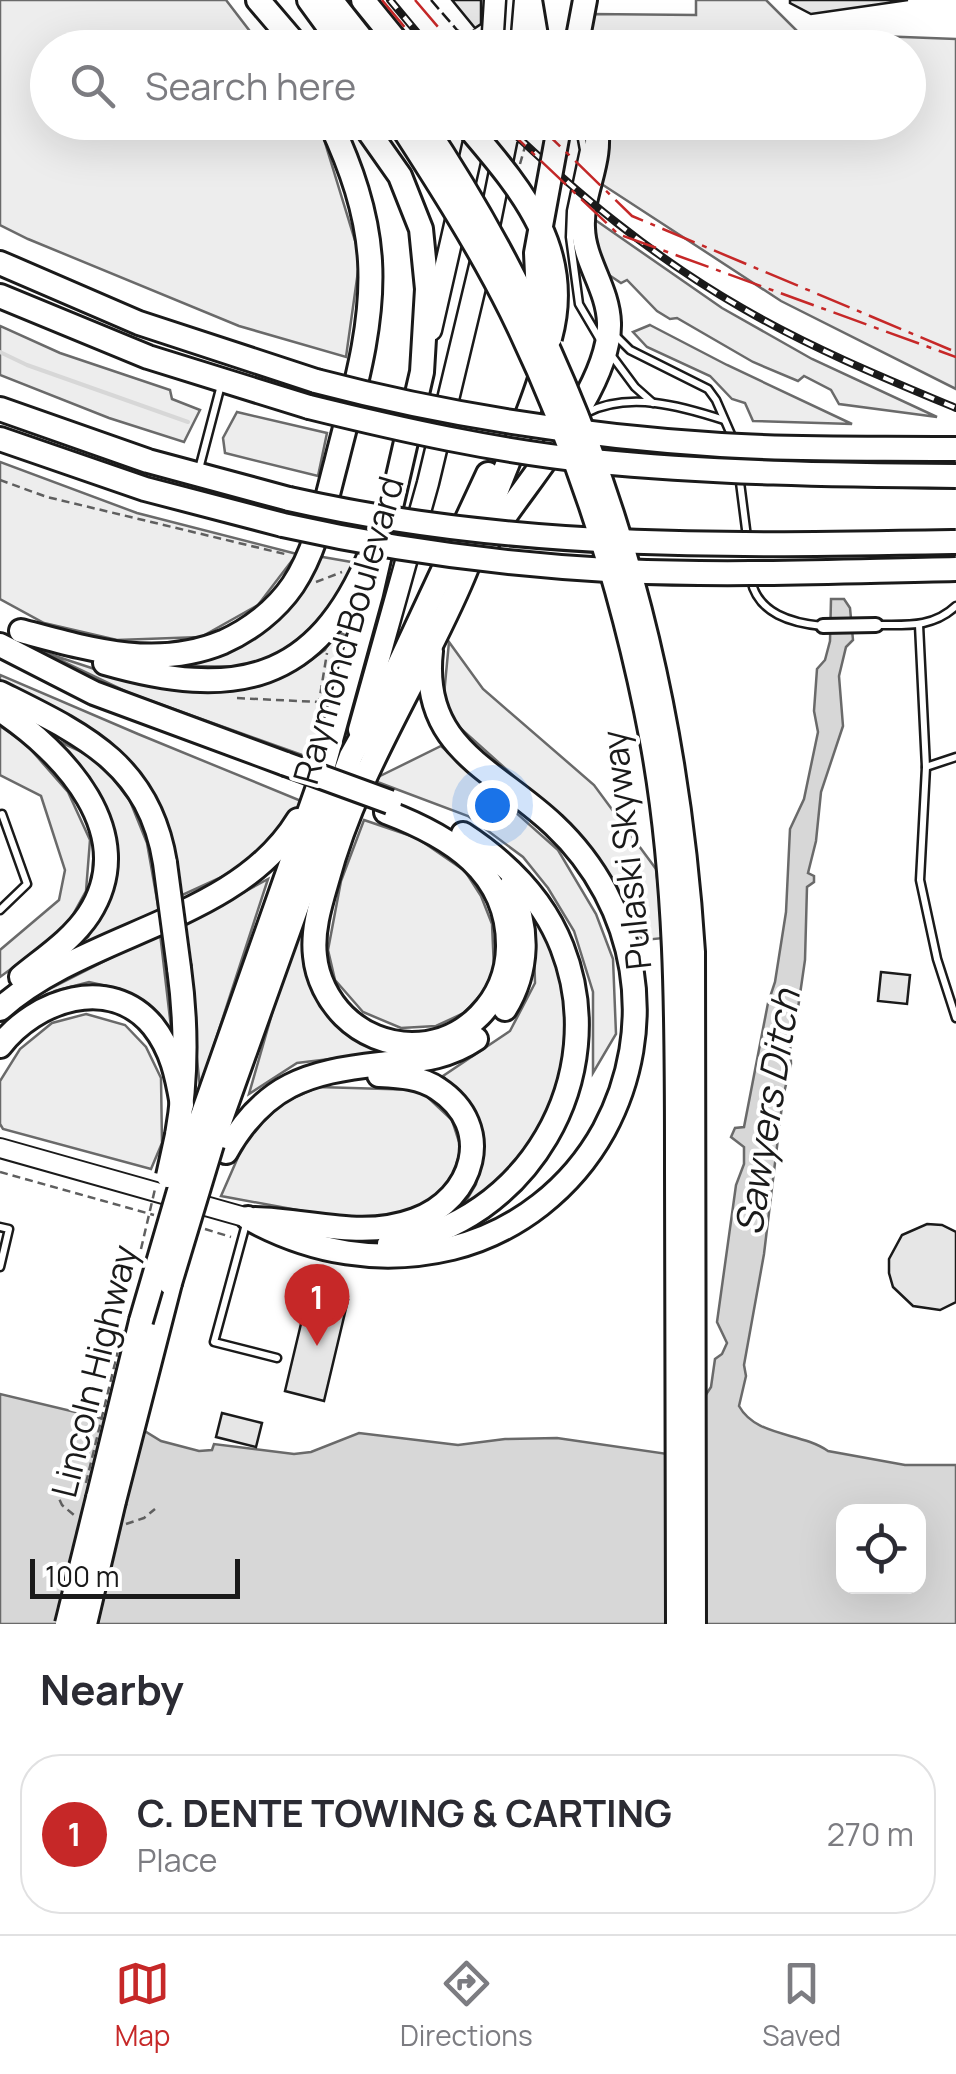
<!DOCTYPE html>
<style>
:root{--surface:#fff;--page:#f2f2f3;--text:#2b2b33;--muted:#7c7c81;--line:#e1e1e2;--accent:#c62828}
body{margin:0;font-family:Manrope,sans-serif;background:var(--page);color:var(--text)}
.controls{position:absolute;right:30px;bottom:30px;display:grid;overflow:hidden;border-radius:20px;box-shadow:0 10px 40px #0002}
.controls button{width:90px;height:90px;display:grid;place-items:center;padding:0;border:0;border-bottom:2px solid var(--line);background:var(--surface);color:var(--text);font:50px sans-serif}
.scale{position:absolute;left:30px;bottom:25px;width:210px;box-sizing:border-box;padding-left:10px;border:5px solid #1a1a1a;border-top:0;font-size:28px;line-height:35px;white-space:nowrap;color:#1a1a1a;-webkit-text-stroke:8px #fff;paint-order:stroke}
.you{position:absolute;left:492px;top:805px;width:35px;height:35px;margin:-25px;border:8px solid #fff;border-radius:50%;background:#1a73e8;box-shadow:0 0 0 15px #1a73e833}
.badge{display:grid;place-items:center;width:65px;height:65px;border-radius:50%;background:var(--accent);color:#fff;font-size:32px;font-weight:700}
.pin{position:absolute;translate:-50% -82px;filter:drop-shadow(0 2px 5px #0008)}
.pin::after{content:'';position:absolute;top:52px;width:35px;height:30px;background:inherit;clip-path:polygon(0 0,100% 0,50% 100%)}
.list{margin:0;padding:0;list-style:none}
h2{display:flex;justify-content:space-between;align-items:center;height:130px;margin:0;padding:0 40px;font-size:42px}
h2 small{font-size:32px;font-weight:400;color:var(--muted)}
.list li{display:grid;grid-template-columns:65px 1fr auto;gap:30px;align-items:center;box-sizing:border-box;height:160px;margin:0 20px 20px;padding:0 20px;border:2px solid var(--line);border-radius:40px}
.list b{display:block;font-size:38px;white-space:nowrap}
.list p{margin:0;font-size:32px;white-space:nowrap;color:var(--muted)}
.list em{font-size:32px;font-style:normal;color:var(--muted)}
.icon{flex:none;width:55px;height:55px;fill:none;stroke:currentColor;stroke-width:2;stroke-linecap:round;stroke-linejoin:round}
.map{position:relative;flex:none;width:956px;height:1624px;overflow:hidden}
.search{position:absolute;background:var(--surface);box-shadow:0 10px 40px #0002;left:30px;right:30px;top:30px;height:110px;display:flex;align-items:center;gap:25px;box-sizing:border-box;padding:0 35px;border-radius:55px;color:var(--muted);font-size:38px}
.sheet{height:310px;background:var(--surface)}
nav{display:flex;justify-content:space-around;align-items:center;box-sizing:border-box;height:140px;border-top:2px solid var(--line);background:var(--surface);font-size:28px;color:var(--muted)}
nav a{display:grid;justify-items:center;gap:5px}
nav .on{color:var(--accent)}
.map>svg:first-child{display:block}
</style>
<div class="map">
<svg width="956" height="1624" viewBox="0 0 956 1624">
<rect width="100%" height="100%" fill="#fff"/>
<g fill="#ededed" stroke="#6a6a6a" stroke-width="2.5">
<path d="M 0,0 L 226,0 L 262,47 L 48,48 L 48,122 L 319,123 L 360,257 L 346,357 L 239,326 L 28,239 L 0,225 Z"/>
<path d="M 696,0 L 766,0 L 799,33 L 956,39 L 956,389 L 781,301 L 600,183 L 612,123 L 908,122 L 908,48 L 584,47 L 591,14 L 696,15 Z"/>
<path d="M 591,217 L 722,308 L 812,359 L 937,417 L 839,404 L 831,390 L 804,376 L 798,381 L 753,362 L 677,318 L 670,319 L 657,311 L 627,280 L 621,283 L 609,275 L 601,259 Z"/>
<path d="M 650,325 L 727,365 L 852,424 L 753,421 L 745,403 L 732,399 L 710,376 L 647,347 L 633,332 Z"/>
<path d="M 0,326 L 60,353 L 170,390 L 172,399 L 200,410 L 184,442 L 109,418 L 0,375 Z"/>
<path d="M 237,412 L 327,433 L 318,476 L 225,453 L 223,438 Z"/>
<path d="M 0,462 L 137,513 L 297,554 L 258,605 L 201,637 L 117,640 L 44,623 L 0,599 Z"/>
<path d="M 317,556 L 357,563 L 339,597 L 311,630 L 282,655 L 248,667 L 190,666 L 194,659 L 241,641 Z"/>
<path d="M 336,631 L 347,636 L 319,761 L 129,693 L 43,652 L 140,684 L 230,691 L 260,686 L 303,666 L 325,650 Z"/>
<path d="M 449,642 L 483,689 L 594,785 L 656,869 L 664,938 L 644,940 L 635,931 L 614,881 L 584,839 L 449,718 L 444,695 Z"/>
<path d="M 0,675 L 138,734 L 306,803 L 248,865 L 178,897 L 158,804 L 120,756 L 0,687 Z"/>
<path d="M 0,726 L 26,744 L 68,792 L 90,840 L 86,891 L 65,929 L 0,977 L 0,950 L 59,900 L 65,870 L 41,796 L 0,775 Z"/>
<path d="M 54,739 L 99,760 L 130,801 L 147,843 L 159,911 L 63,960 L 56,956 L 88,937 L 109,894 L 112,843 Z"/>
<path d="M 441,746 L 558,850 L 596,914 L 613,959 L 616,1034 L 593,1073 L 593,992 L 574,931 L 548,888 L 523,857 L 468,816 L 372,780 Z"/>
<path d="M 364,820 L 417,838 L 465,871 L 481,896 L 492,924 L 494,969 L 483,992 L 464,1013 L 436,1026 L 401,1028 L 363,1012 L 335,980 L 328,950 L 341,881 Z"/>
<path d="M 268,879 L 200,1088 L 183,925 Z"/>
<path d="M 309,907 L 339,1022 L 380,1053 L 297,1063 L 249,1094 L 275,1003 Z"/>
<path d="M 533,909 L 556,957 L 570,1006 L 566,1067 L 540,1139 L 495,1190 L 463,1206 L 476,1184 L 482,1143 L 474,1109 L 443,1076 L 510,1031 L 535,983 Z"/>
<path d="M 160,933 L 172,1036 L 149,1005 L 120,989 L 89,982 L 55,991 L 23,1010 L 20,1004 Z"/>
<path d="M 86,1014 L 125,1025 L 146,1047 L 161,1078 L 162,1143 L 151,1169 L 3,1129 L 0,1124 L 0,1081 L 20,1049 L 52,1023 Z"/>
<path d="M 318,1087 L 420,1090 L 452,1120 L 461,1148 L 452,1179 L 434,1203 L 409,1216 L 346,1219 L 221,1196 L 246,1139 L 282,1103 Z"/>
</g>
<path fill="#d7d7d7" stroke="#6a6a6a" stroke-width="2.5" fill-rule="evenodd" d="M 831,599 L 844,599 L 850,608 L 853,640 L 846,647 L 839,676 L 843,726 L 821,792 L 816,841 L 808,873 L 814,876 L 814,882 L 807,887 L 805,960 L 796,1022 L 790,1040 L 791,1064 L 783,1097 L 764,1254 L 744,1365 L 746,1376 L 739,1406 C 756,1437 801,1432 828,1451 L 905,1465 L 956,1465 L 956,1624 L 0,1624 L 0,1394 L 138,1427 L 161,1441 L 199,1451 L 212,1450 L 214,1444 L 294,1454 L 311,1452 L 359,1433 L 458,1445 L 505,1439 L 557,1438 L 667,1454 L 711,1387 L 715,1359 L 722,1354 L 727,1343 L 717,1322 L 736,1185 L 744,1164 L 744,1147 L 731,1137 L 735,1128 L 744,1127 L 768,1003 L 775,982 L 786,912 L 790,829 L 804,799 L 818,732 L 814,711 L 817,669 L 825,660 L 830,641 ZM 844,1512 L 918,1512 L 918,1586 L 844,1586 Z"/>
<g fill="none" stroke-linecap="round" stroke-linejoin="round">
<path stroke="#d7d7d7" stroke-width="4" d="M 0,352 L 27,365 L 188,422"/>
</g>
<g fill="#e6e6e6" stroke="#1a1a1a" stroke-width="2.5">
<path d="M 452,0 L 481,0 L 481,24 L 475,28 Z"/>
<path d="M 790,0 L 908,0 L 811,14 L 790,3 Z"/>
<path d="M 881,972 L 910,975 L 907,1004 L 878,1001 Z"/>
<path d="M 927,1224 L 942,1225 L 956,1232 L 956,1302 L 940,1310 L 913,1306 L 893,1287 L 889,1273 L 889,1259 L 902,1235 Z"/>
<path d="M 309,1290 L 348,1300 L 324,1401 L 285,1391 Z"/>
<path d="M 222,1413 L 262,1423 L 256,1447 L 216,1437 Z"/>
</g>
<g fill="none" stroke-linecap="round" stroke-linejoin="round">
<defs>
<g id="lane">
<path d="M 579,122 L 584,150 L 571,211 L 570,237 L 579,304 L 599,338"/>
<path d="M 515,139 L 524,122"/>
<path d="M 613,333 L 630,350 L 708,389 L 716,400 L 733,439"/>
<path d="M 609,352 L 635,387 L 653,403"/>
<path d="M 586,413 C 629,391 681,406 724,420"/>
<path d="M 736,451 L 747,537"/>
<path d="M 199,469 L 221,385"/>
<path d="M 751,580 C 758,614 792,623 822,626"/>
<path d="M 877,625 C 906,625 933,628 956,606"/>
<path d="M 919,625 L 926,767 L 920,880 L 937,959 L 956,1018"/>
<path d="M 926,767 L 956,757"/>
<path d="M 0,910 L 27,884 L 2,814"/>
<path d="M 246,1224 L 214,1342 L 277,1358"/>
<path d="M 0,1227 L 9,1229 L 0,1267"/>
</g>
<path id="street" d="M 823,626 L 876,625"/>
<path id="secondary" d="M 0,1148 L 248,1218"/>
<g id="primary">
<path d="M 492,48 L 495,0"/>
<path d="M 521,48 L 525,0"/>
<path d="M 431,330 L 478,124"/>
<path d="M 359,730 L 428,483 L 486,241 L 510,122"/>
</g>
<g id="highway">
<path d="M 258,0 L 299,48"/>
<path d="M 309,0 L 344,48"/>
<path d="M 331,0 L 369,48"/>
<path d="M 363,0 L 402,48"/>
<path d="M 530,0 L 538,48"/>
<path d="M 576,48 L 585,0"/>
<path d="M 0,263 L 139,323 L 316,381"/>
<path d="M 0,296 L 148,357 L 309,407"/>
<path d="M 0,409 L 148,461 L 289,499"/>
<path d="M 0,439 L 145,489 L 283,525"/>
<path d="M 488,541 C 523,485 611,389 609,323 C 608,288 584,262 583,228 C 581,191 604,161 595,122"/>
<path d="M 21,631 C 88,649 156,670 223,642 C 250,630 276,610 293,585 C 317,549 325,504 336,463 C 352,398 374,329 370,261 C 367,212 351,167 330,122"/>
<path d="M 0,645 L 94,693 L 286,764"/>
<path d="M 105,663 C 234,700 317,684 371,552"/>
<path d="M 0,693 C 82,734 149,763 165,863"/>
<path d="M 0,710 C 63,752 141,833 89,914 C 72,940 44,958 21,977"/>
<path d="M 386,812 C 449,836 509,871 508,947 C 507,1000 465,1044 412,1044 C 387,1044 362,1034 344,1016 C 328,1000 317,978 315,956 C 312,931 320,905 327,881 C 355,775 416,685 460,584 C 477,545 491,504 507,465 C 520,432 535,399 544,365"/>
<path d="M 0,1009 C 87,931 236,922 298,820"/>
<path d="M 505,1009 C 529,970 529,927 510,887"/>
<path d="M 0,1046 C 35,1000 110,974 153,1026 C 172,1050 177,1076 182,1105"/>
<path d="M 177,1135 C 187,1078 187,1026 179,968"/>
<path d="M 195,1136 L 318,787 L 371,594 L 422,372 L 427,289 L 421,229 L 400,176 L 362,122"/>
<path d="M 212,1144 L 351,756 L 384,697 L 488,474"/>
<path d="M 226,1152 C 264,1085 307,1072 380,1064 C 416,1060 445,1060 476,1039"/>
<path d="M 248,1218 C 311,1253 381,1265 452,1248 C 517,1232 572,1188 604,1130 C 659,1028 639,905 554,825 C 495,769 420,749 431,651"/>
<path d="M 255,1219 C 310,1220 361,1240 415,1220 C 474,1199 496,1127 438,1089 C 421,1077 399,1076 379,1075"/>
<path d="M 389,1244 C 527,1224 613,1077 562,947 C 543,898 506,862 463,834"/>
<path d="M 98,1498 L 141,1321"/>
<path d="M 114,1501 L 170,1283"/>
</g>
</defs>
<use href="#lane" stroke="#1a1a1a" stroke-width="11"/>
<use href="#street" stroke="#1a1a1a" stroke-width="18"/>
<use href="#secondary" stroke="#1a1a1a" stroke-width="22"/>
<use href="#primary" stroke="#1a1a1a" stroke-width="25"/>
<use href="#highway" stroke="#1a1a1a" stroke-width="28"/>
<g stroke="#5f5f5f" stroke-width="2.5" stroke-dasharray="8 5" stroke-linecap="butt">
<path d="M 520,164 L 526,143"/>
<path d="M 0,480 L 47,497 L 289,555"/>
<path d="M 316,582 L 342,572"/>
<path d="M 237,698 L 319,702 L 327,653"/>
<path d="M 0,1172 L 154,1215"/>
<path d="M 205,1229 L 231,1237"/>
<path d="M 54,1488 L 62,1505 L 74,1515"/>
<path d="M 126,1524 L 144,1518 L 155,1509"/>
</g>
<use href="#lane" stroke="#fff" stroke-width="6"/>
<use href="#street" stroke="#fff" stroke-width="12"/>
<use href="#secondary" stroke="#fff" stroke-width="18"/>
<use href="#primary" stroke="#fff" stroke-width="20"/>
<use href="#highway" stroke="#fff" stroke-width="22"/>
<defs>
<g id="rail">
<path d="M 390,0 L 430,48"/>
<path d="M 502,122 C 576,193 653,257 742,308 C 811,348 884,378 956,408"/>
</g>
</defs>
<use href="#rail" stroke="#1a1a1a" stroke-width="8"/>
<use href="#rail" stroke="#fff" stroke-width="4" stroke-dasharray="11" stroke-linecap="butt"/>
<defs>
<g id="highway-bridge">
<path d="M 399,122 C 439,184 478,245 511,311 C 577,446 624,593 652,741 C 678,882 677,1027 677,1170 C 677,1321 678,1473 678,1624"/>
<path d="M 422,122 C 591,374 674,652 693,952 L 694,1624"/>
<path d="M 464,122 C 518,186 575,247 550,338"/>
<path d="M 539,317 L 536,253 L 560,122"/>
<path d="M 316,381 C 449,416 583,436 721,445 C 799,450 878,448 956,449"/>
<path d="M 309,407 C 402,430 496,451 592,461 C 713,473 834,475 956,476"/>
<path d="M 289,499 C 514,550 727,546 956,542"/>
<path d="M 283,525 C 394,550 507,565 622,571 C 733,576 845,571 956,569"/>
<path d="M 286,764 L 390,802"/>
<path d="M 165,863 L 179,968"/>
<path d="M 168,1176 L 177,1135"/>
<path d="M 170,1283 L 212,1144"/>
<path d="M 141,1321 L 195,1136"/>
<path d="M 67,1624 L 98,1498"/>
<path d="M 85,1624 L 114,1501"/>
</g>
</defs>
<use href="#highway-bridge" stroke="#1a1a1a" stroke-width="28" stroke-linecap="butt"/>
<g stroke="#5f5f5f" stroke-width="2.5" stroke-dasharray="8 5" stroke-linecap="butt">
<path d="M 141,1249 L 155,1189"/>
<path d="M 86,1483 L 123,1330"/>
</g>
<use href="#highway-bridge" stroke="#fff" stroke-width="22"/>
<path stroke="#1a1a1a" stroke-width="2.5" stroke-dasharray="12 5" stroke-linecap="butt" d="M 431,0 L 457,30 L 470,37 L 475,28"/>
<g stroke="#c62828" stroke-width="2.5" stroke-dasharray="35 8 5 8" stroke-linecap="butt">
<path d="M 382,0 L 422,48"/>
<path d="M 415,0 L 456,48"/>
<path d="M 500,122 L 618,234 L 956,357"/>
<path d="M 535,122 L 632,216 L 951,350"/>
</g>
</g>
<g text-anchor="middle" dominant-baseline="central" stroke-width="8" stroke-linejoin="round" paint-order="stroke">
<g font-size="35" fill="#1a1a1a" stroke="#fff">
<text transform="translate(348 630) rotate(-74)">Raymond Boulevard</text>
<text transform="translate(626 850) rotate(-96)">Pulaski Skyway</text>
<text transform="translate(94 1371) rotate(-76)">Lincoln Highway</text>
</g>
<g font-size="38" font-style="italic" fill="#1a1a1a" stroke="#fff">
<text transform="translate(766 1112) rotate(-81)">Sawyers Ditch</text>
</g>
</g>
</svg>
<div class="controls">
<button><svg class="icon" aria-label="locate" viewBox="0 0 24 24"><circle cx="12" cy="12" r="6"/><path d="M12 2v4M12 18v4M2 12h4M18 12h4"/></svg></button>
</div>
<div class="scale">100 m</div>
<div class="you"></div>
<div class="pin badge" style="left:317px;top:1346px">1</div>
<div class="search"><svg class="icon" aria-label="search" viewBox="0 0 24 24"><circle cx="10" cy="10" r="6"/><path d="M15 15l6 6"/></svg>Search here</div>
</div>
<section class="sheet">
<h2>Nearby<small></small></h2>
<ul class="list">
<li><span class="badge">1</span><div><b>C. DENTE TOWING &amp; CARTING</b><p>Place</p></div><em>270 m</em></li>
</ul>
</section>
<nav>
<a class="on"><svg class="icon" aria-label="map" viewBox="0 0 24 24"><path d="M3 6l6-2 6 2 6-2v14l-6 2-6-2-6 2zM9 4v14M15 6v14"/></svg>Map</a>
<a><svg class="icon" aria-label="directions" viewBox="0 0 24 24"><path d="M12 3l9 9-9 9-9-9zM9 14v-3h6M13 9l2 2-2 2"/></svg>Directions</a>
<a><svg class="icon" aria-label="saved" viewBox="0 0 24 24"><path d="M7 4h10v16l-5-4-5 4z"/></svg>Saved</a>
</nav>
